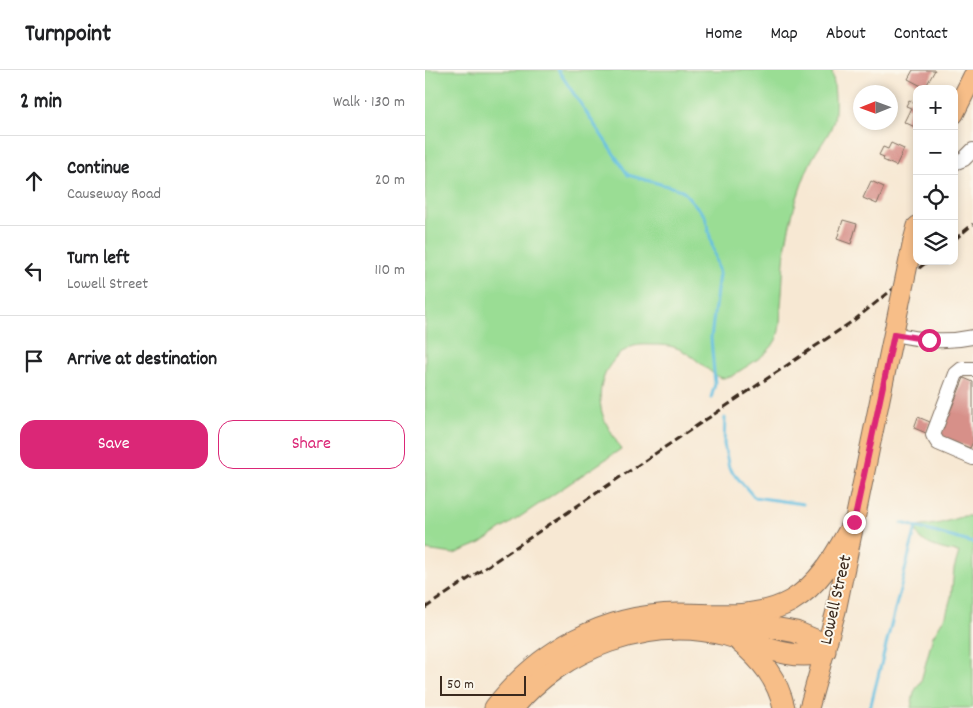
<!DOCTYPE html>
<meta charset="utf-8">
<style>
:root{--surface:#fff;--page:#f2f2f2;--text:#202124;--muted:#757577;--line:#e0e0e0;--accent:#db2777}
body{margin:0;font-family:Dekko,sans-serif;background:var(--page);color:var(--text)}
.controls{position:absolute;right:15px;top:15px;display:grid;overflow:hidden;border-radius:10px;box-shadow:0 2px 8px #0003}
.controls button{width:45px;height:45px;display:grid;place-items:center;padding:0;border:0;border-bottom:1px solid var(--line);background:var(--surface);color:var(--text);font:25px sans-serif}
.compass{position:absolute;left:428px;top:15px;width:45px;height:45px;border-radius:50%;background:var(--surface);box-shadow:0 2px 8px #0003;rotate:269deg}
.scale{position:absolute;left:15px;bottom:12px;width:86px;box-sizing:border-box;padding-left:5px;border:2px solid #3b2a1e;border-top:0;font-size:14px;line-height:18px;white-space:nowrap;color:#3b2a1e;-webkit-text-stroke:4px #fbf7ec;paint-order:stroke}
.stop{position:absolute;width:15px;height:15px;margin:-11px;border:4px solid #db2777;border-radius:50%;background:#fff}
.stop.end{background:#db2777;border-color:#fff;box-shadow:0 1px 5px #0008}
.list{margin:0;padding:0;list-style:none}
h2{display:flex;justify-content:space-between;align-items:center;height:65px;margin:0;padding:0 20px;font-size:21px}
h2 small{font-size:16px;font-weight:400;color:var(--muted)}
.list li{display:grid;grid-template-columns:32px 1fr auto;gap:15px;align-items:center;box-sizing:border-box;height:90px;padding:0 20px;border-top:1px solid var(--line)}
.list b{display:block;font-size:19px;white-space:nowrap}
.list p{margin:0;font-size:16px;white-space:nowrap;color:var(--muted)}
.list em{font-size:16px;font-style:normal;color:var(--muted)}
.actions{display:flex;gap:10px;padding:15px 20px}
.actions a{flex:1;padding:11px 0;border:1px solid var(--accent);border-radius:15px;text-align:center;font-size:18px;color:var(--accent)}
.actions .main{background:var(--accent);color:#fff}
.icon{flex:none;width:28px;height:28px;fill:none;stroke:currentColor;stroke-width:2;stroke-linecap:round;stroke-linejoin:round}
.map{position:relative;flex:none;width:548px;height:638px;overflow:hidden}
header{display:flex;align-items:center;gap:30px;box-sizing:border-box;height:70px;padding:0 25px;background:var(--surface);border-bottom:1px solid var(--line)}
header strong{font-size:24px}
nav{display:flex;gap:28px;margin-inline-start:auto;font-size:18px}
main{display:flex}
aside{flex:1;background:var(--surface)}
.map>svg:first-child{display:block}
</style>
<header>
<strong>Turnpoint</strong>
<nav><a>Home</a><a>Map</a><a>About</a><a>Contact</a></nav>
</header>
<main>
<aside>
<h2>2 min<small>Walk · 130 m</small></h2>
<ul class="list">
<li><svg class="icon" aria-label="ahead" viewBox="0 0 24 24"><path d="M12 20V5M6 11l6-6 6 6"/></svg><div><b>Continue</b><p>Causeway Road</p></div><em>20 m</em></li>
<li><svg class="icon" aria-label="left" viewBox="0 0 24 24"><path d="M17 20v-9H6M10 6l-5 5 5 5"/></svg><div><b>Turn left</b><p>Lowell Street</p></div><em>110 m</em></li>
<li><svg class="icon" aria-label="arrive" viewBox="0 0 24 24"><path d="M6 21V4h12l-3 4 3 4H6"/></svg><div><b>Arrive at destination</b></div></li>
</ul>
<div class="actions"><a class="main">Save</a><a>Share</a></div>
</aside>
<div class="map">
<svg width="548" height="638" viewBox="0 0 548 638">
<rect width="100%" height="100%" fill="#fbf7ec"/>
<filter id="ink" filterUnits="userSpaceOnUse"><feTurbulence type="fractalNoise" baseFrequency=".02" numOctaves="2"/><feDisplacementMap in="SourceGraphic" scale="10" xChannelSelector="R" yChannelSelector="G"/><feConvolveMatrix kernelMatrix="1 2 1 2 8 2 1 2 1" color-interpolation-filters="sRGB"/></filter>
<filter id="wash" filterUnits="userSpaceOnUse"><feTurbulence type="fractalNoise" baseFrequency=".0096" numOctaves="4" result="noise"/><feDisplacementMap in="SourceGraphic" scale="20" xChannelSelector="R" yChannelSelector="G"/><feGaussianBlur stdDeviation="1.12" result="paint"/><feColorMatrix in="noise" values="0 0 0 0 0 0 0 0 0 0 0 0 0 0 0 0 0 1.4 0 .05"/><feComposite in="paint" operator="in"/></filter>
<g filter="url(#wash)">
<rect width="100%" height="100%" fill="#f7e8d3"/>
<g fill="#9add94" stroke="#6a8459">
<path d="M 0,0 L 407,0 C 409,13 412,36 409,49 C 406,63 396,74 389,86 C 378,105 366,146 362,168 C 358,191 358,214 356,236 C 355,248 356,259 351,270 C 343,286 321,296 307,306 C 304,307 300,308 296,308 C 290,306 285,301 280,297 C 270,289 258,278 244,276 C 240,275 234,275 229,275 C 222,275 213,274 206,277 C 183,288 172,313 176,338 C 178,351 189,367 196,379 L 56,473 L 29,484 L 0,480 Z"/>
<path d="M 539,446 L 548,446 L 548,638 L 486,638 L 489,622 L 496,611 L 508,566 L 521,545 L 526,527 L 529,499 L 534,482 C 522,481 488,474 492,457 L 516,453 Z"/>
</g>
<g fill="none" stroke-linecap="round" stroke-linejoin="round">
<g stroke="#63bfe1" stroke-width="3">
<path d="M 133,0 L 203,105 L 257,120 L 280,146 L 294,204 L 286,268 L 290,314 L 286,328"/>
<path d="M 300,348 L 299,374 L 304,398 L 329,427 L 378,434"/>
<path d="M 491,457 L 548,473"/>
<path d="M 445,638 L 491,457 L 477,453"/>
</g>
</g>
<g id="blocks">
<g fill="#d79089">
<path d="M 488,0 L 510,0 L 500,18 L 483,9 Z"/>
<path d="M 484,30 L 492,34 L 492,58 L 479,52 L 486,38 L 481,36 Z"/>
<path d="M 466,73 L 479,79 L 471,96 L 458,90 L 459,87 L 454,85 L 458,77 L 463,79 Z"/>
<path d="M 446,111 L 459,117 L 452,134 L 438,128 Z"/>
<path d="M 418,150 L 432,154 L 426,174 L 412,169 Z"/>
<path d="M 539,308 L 548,312 L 548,372 L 545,378 L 515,366 Z"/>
<path d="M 493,347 L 505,352 L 501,363 L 489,358 Z"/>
</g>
</g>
</g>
<g filter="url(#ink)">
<use href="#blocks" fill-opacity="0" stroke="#7d6c5d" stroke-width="1"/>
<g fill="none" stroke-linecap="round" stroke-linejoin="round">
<defs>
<g id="minor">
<path d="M 529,93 L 539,89 L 548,80"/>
<path d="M 469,264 C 496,270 520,273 548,267"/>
<path d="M 548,299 L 537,299 L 531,304 L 508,365 L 513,373 L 548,388"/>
</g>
<g id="major">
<path d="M 529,44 L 548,6"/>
<path d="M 488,171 L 492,156"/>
<path d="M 384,638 L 411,541 L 474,237"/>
</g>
<g id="highway">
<path d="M 315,572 C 337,590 353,610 359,638"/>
<path d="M 70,638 C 115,580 179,545 253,544 C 290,544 332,550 366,531 C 397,513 412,482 429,452"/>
<path d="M 88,638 C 136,578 225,545 301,565 C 329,573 372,594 400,581 L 390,570 L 371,562 L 278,545"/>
</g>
</defs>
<use href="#minor" stroke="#7d6c5d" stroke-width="16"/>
<use href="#major" stroke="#7d6c5d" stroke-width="21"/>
<use href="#highway" stroke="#7d6c5d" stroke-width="23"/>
<use href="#minor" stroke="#fff" stroke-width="14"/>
<use href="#major" stroke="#f7be88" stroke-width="19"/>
<use href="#highway" stroke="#f7be88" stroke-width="21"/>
<g stroke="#3b2a1e" stroke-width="3" stroke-dasharray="8 4" stroke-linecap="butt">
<path d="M 529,170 L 548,154"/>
<path d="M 0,538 L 428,251 L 503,191"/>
</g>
<defs>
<path id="major-bridge" d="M 474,237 L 488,171"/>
</defs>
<use href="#major-bridge" stroke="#7d6c5d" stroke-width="21" stroke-linecap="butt"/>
<use href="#major-bridge" stroke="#f7be88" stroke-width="19"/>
</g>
</g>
<g fill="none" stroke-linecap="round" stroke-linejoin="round" filter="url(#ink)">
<path stroke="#db2777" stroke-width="6" d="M 429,452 L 469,264 L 504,270"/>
</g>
<g text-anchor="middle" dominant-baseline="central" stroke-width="4" stroke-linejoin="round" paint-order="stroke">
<g font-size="18" fill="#3b2a1e" stroke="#fbf7ec">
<text transform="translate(412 530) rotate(-77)">Lowell Street</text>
</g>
</g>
</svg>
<div class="controls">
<button>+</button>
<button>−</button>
<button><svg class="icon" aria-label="locate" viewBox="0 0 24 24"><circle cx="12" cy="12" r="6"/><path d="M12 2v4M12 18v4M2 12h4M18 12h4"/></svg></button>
<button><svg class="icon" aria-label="layers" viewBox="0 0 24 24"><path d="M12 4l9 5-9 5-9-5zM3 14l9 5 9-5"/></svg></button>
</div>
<svg class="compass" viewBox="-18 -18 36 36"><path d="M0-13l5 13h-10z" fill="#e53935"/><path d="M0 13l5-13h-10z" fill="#757577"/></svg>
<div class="scale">50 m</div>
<div class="stop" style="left:504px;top:270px"></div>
<div class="stop end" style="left:429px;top:452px"></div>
</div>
</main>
